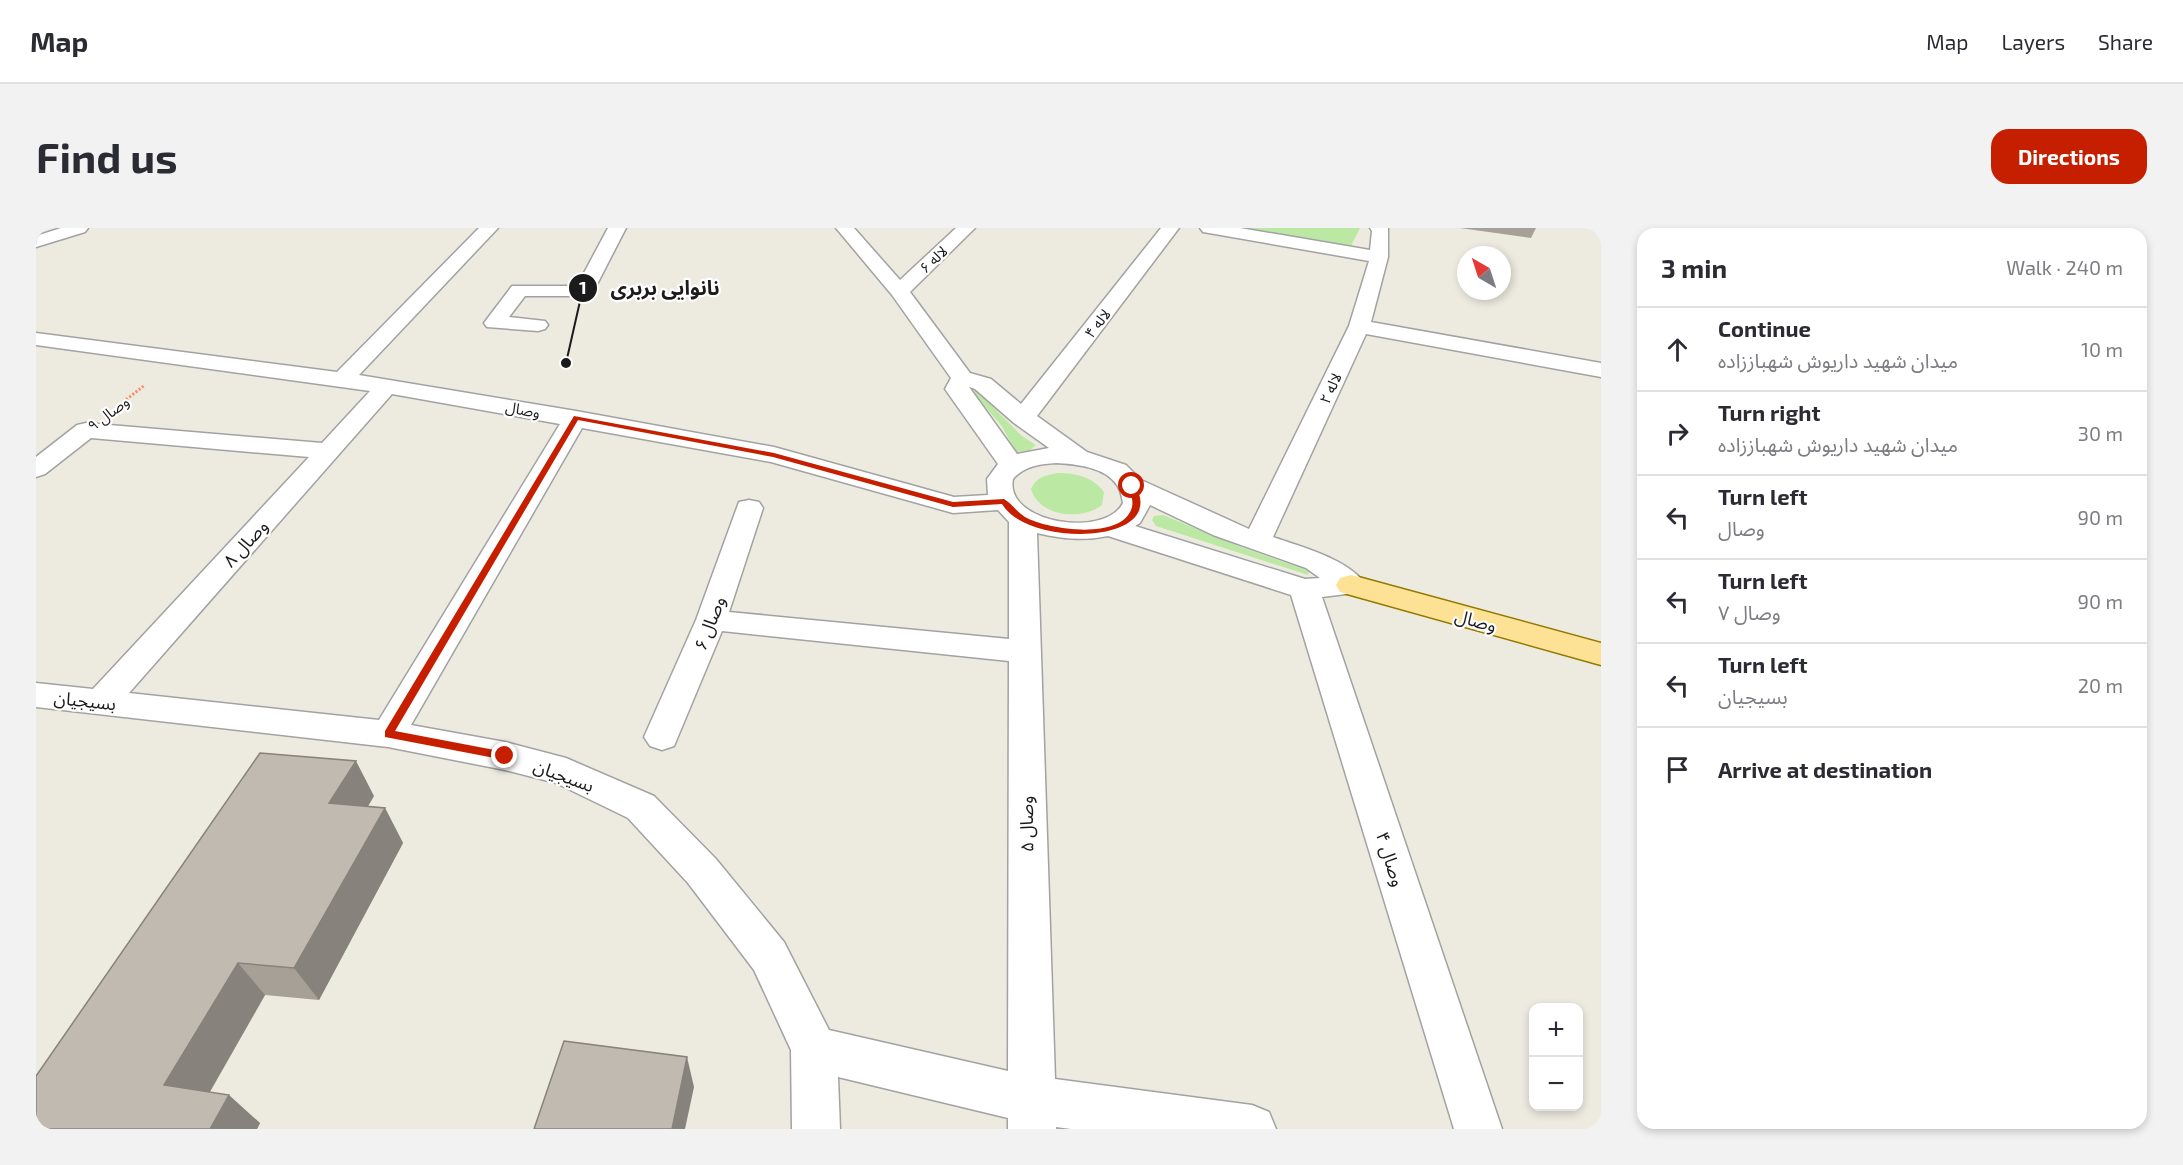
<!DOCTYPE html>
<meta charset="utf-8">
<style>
:root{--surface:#fff;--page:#f2f2f3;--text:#2b2b33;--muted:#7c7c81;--line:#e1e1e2;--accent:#c61f00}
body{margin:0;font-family:"Exo 2","Noto Sans Arabic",sans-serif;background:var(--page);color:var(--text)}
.controls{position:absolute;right:18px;bottom:18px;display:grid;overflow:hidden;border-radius:12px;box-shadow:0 3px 9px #0003}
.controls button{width:54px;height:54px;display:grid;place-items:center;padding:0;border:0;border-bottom:2px solid var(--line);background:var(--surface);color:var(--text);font:30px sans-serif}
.compass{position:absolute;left:1421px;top:18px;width:54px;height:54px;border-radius:50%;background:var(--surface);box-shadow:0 3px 9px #0003;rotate:321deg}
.stop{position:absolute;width:18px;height:18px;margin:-14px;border:4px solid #c61f00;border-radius:50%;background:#fff}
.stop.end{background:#c61f00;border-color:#fff;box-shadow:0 2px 6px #0008}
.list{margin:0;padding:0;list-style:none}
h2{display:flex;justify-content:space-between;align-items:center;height:78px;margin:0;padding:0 24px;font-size:26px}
h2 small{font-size:20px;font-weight:400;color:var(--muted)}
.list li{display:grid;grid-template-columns:39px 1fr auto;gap:18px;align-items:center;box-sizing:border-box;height:84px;padding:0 24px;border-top:2px solid var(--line)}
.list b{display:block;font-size:22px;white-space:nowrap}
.list p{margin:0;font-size:20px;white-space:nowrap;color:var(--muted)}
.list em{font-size:20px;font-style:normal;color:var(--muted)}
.icon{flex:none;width:33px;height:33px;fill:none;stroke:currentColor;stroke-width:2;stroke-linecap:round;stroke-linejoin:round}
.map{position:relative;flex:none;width:1565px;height:901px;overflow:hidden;border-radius:18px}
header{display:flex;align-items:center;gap:36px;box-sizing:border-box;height:84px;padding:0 30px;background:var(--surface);border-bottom:2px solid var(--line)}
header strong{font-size:28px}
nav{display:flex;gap:33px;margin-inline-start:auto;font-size:21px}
.intro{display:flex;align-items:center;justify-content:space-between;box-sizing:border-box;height:144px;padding:0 36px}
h1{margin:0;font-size:42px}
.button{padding:15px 27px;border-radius:18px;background:var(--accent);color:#fff;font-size:21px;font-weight:700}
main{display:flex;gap:36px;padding:0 36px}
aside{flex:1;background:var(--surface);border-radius:18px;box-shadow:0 3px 9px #0003}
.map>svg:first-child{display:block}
</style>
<header>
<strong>Map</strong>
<nav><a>Map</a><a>Layers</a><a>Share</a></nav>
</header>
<div class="intro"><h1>Find us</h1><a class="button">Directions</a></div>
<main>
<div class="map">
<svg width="1565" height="901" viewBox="0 0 1565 901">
<rect width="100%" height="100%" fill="#edebe0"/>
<g fill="#bbe9a4">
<path d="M 1213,0 L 1324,0 L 1314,20 Z"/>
<path d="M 940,162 L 986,208 L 1000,217 L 994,222 L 980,224 L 965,197 L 935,163 Z"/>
<path d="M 1022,245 C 1040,245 1057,249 1068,264 L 1066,277 C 1046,293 1003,289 995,261 C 1000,249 1010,247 1022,245 Z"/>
<path d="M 1127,287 L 1205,319 L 1273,343 L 1272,347 L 1120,298 L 1116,292 L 1118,288 Z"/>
</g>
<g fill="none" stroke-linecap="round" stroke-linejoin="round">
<defs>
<g id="minor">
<path d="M 25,0 L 52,0 L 49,4 L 0,19 L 0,8 Z"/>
<path d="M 443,0 L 462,0 L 323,147 L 540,183 L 738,219 L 918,269 L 952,267 L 951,251 L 962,236 L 909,161 L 915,150 L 856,67 L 800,0 L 818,0 L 864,52 L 920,0 L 939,0 L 874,64 L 934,145 L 955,151 L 985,176 L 1125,0 L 1143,0 L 1001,188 L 1051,224 L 1090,237 L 1105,252 L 1213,301 L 1313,98 L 1333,33 L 1173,5 L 1167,4 L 1164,0 L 1204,0 L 1334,22 L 1336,3 L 1334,0 L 1352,0 L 1352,29 L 1335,94 L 1565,135 L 1565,149 L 1330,106 L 1237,309 C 1265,319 1313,331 1330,357 L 1326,364 L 1286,369 L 1466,901 L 1418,901 L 1255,367 L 1072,308 C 1047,313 1026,311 1001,305 L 1019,851 L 1216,877 L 1233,884 L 1240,901 L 1035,901 L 1020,899 L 1020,901 L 972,901 L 972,890 L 802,849 L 804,901 L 756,901 L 755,822 L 718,742 L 652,655 L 592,590 L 520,555 L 469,542 L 352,519 L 0,479 L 0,455 L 57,461 L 273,229 L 55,210 L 9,246 L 0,249 L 0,229 L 41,197 L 50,195 L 286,215 L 334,163 L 0,117 L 0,105 L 301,144 ZM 933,159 L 939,161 L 978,195 L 1013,220 L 981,226 ZM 356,166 L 524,196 L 343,492 L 93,465 ZM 546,200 L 735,234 L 917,285 L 962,282 L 973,294 L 973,411 L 693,384 L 727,280 L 723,274 L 713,272 L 703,274 L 660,392 L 608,509 L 614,518 L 626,522 L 638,518 L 686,403 L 973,433 L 972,843 L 793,802 L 748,714 L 680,631 L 618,568 L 530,530 L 469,514 L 375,497 ZM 1020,235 C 1040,236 1069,239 1081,257 C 1085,262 1086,270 1087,275 C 1069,311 968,295 977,251 C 988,238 1004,236 1020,235 ZM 1114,277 L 1177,307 L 1270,340 L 1284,350 L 1269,351 L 1099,298 L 1104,295 Z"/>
<path d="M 572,0 L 590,0 L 555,68 L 489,68 L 473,89 L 509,93 L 512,97 L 509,101 L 502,103 L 451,99 L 448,95 L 476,58 L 541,58 Z"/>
</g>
<path id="major" d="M 1315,347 L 1565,415 L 1565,437 L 1304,364 L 1300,357 L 1304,350 Z"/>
</defs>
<use href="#minor" stroke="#a2a2a2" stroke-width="3"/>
<use href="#major" stroke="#927900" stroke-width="3"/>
<path stroke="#fc8a62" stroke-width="3" stroke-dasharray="2 2" stroke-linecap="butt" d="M 87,174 L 109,157"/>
<use href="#minor" fill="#fff" fill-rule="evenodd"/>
<use href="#major" fill="#fde195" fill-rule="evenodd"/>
</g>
<g fill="#a6a097">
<path d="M 1424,0 L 1500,0 L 1495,10 Z"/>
<path d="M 338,568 L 332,578 L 349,580 L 367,615 L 283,772 L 229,767 L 174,864 L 224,895 L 221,901 L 0,901 Z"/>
</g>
<g fill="#87827b">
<path d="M 320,533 L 338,568 L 313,610 L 293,575 Z"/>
<path d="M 349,580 L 367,615 L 283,772 L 258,740 Z"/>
<path d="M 202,735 L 229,767 L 161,886 L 128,857 Z"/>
<path d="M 651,829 L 658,859 L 649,901 L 636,901 Z"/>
<path d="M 193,867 L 224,895 L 221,901 L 174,901 Z"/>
</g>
<g fill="#c1bab0" stroke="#87827b" stroke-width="1.5">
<path d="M 224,525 L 320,533 L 293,575 L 349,580 L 258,740 L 202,735 L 128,857 L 193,867 L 174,901 L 0,901 L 0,848 Z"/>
<path d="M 528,813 L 651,829 L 636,901 L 498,901 Z"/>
</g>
<path fill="#c61f00" d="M 538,188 L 738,225 L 917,274 L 968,271 C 975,275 981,284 989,289 C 1012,302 1087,313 1096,279 C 1098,271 1093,263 1093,257 L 1099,257 C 1134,317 992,320 966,276 L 917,279 L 737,229 L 542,192 L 359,503 L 469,524 L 473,525 L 473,531 L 469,532 L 349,509 L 349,503 Z"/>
<g text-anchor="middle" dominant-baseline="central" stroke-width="4.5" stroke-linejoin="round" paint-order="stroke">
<g font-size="15" fill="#1b1b1b" stroke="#fff">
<text transform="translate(897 31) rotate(-43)">لاله ۶</text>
<text transform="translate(1061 95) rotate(-52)">لاله ۴</text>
<text transform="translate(1294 160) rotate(-65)">لاله ۲</text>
<text transform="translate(487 181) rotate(10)">وصال</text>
<text transform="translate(72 185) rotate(-37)">وصال ۹</text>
</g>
<g font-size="18" fill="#1b1b1b" stroke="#fff">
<text transform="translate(209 315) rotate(-48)">وصال ۸</text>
<text transform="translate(1440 392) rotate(15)">وصال</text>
<text transform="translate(673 395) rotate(-69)">وصال ۶</text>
<text transform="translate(49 472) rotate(6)">بسیجیان</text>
<text transform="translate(528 547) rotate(20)">بسیجیان</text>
<text transform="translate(990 596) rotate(-91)">وصال ۵</text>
<text transform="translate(1355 631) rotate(72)">وصال ۴</text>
</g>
</g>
<path fill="none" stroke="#1b1b1b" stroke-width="2" d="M530 135L547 60"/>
<g fill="#1b1b1b" stroke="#fff" stroke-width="2">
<circle cx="530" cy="135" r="6"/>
<circle cx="547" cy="60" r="15"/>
</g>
<g font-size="18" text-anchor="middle" font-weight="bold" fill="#fff">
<text x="547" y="66">1</text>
</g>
<g font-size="20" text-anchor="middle" font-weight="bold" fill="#1b1b1b" stroke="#fff" stroke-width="4.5" stroke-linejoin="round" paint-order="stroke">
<text x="629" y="67">نانوایی بربری</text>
</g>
</svg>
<div class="controls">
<button>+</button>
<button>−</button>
</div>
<svg class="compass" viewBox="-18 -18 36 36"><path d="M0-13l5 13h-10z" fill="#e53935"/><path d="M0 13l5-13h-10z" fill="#7c7c81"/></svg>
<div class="stop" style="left:1096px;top:258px"></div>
<div class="stop end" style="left:469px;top:528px"></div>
</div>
<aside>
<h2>3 min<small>Walk · 240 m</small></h2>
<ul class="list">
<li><svg class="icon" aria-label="ahead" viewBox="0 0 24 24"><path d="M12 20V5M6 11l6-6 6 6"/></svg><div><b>Continue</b><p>میدان شهید داریوش شهباززاده</p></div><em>10 m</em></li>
<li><svg class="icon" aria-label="right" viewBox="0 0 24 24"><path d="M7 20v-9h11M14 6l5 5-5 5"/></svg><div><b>Turn right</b><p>میدان شهید داریوش شهباززاده</p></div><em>30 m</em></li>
<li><svg class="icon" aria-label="left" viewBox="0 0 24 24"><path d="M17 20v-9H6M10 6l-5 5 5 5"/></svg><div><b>Turn left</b><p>وصال</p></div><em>90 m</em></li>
<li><svg class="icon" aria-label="left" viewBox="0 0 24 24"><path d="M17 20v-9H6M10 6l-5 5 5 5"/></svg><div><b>Turn left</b><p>وصال ۷</p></div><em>90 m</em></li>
<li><svg class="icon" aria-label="left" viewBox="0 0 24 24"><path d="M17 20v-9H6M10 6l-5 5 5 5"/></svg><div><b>Turn left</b><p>بسیجیان</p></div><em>20 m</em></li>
<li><svg class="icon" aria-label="arrive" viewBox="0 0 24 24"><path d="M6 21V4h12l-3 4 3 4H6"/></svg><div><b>Arrive at destination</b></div></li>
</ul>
</aside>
</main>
